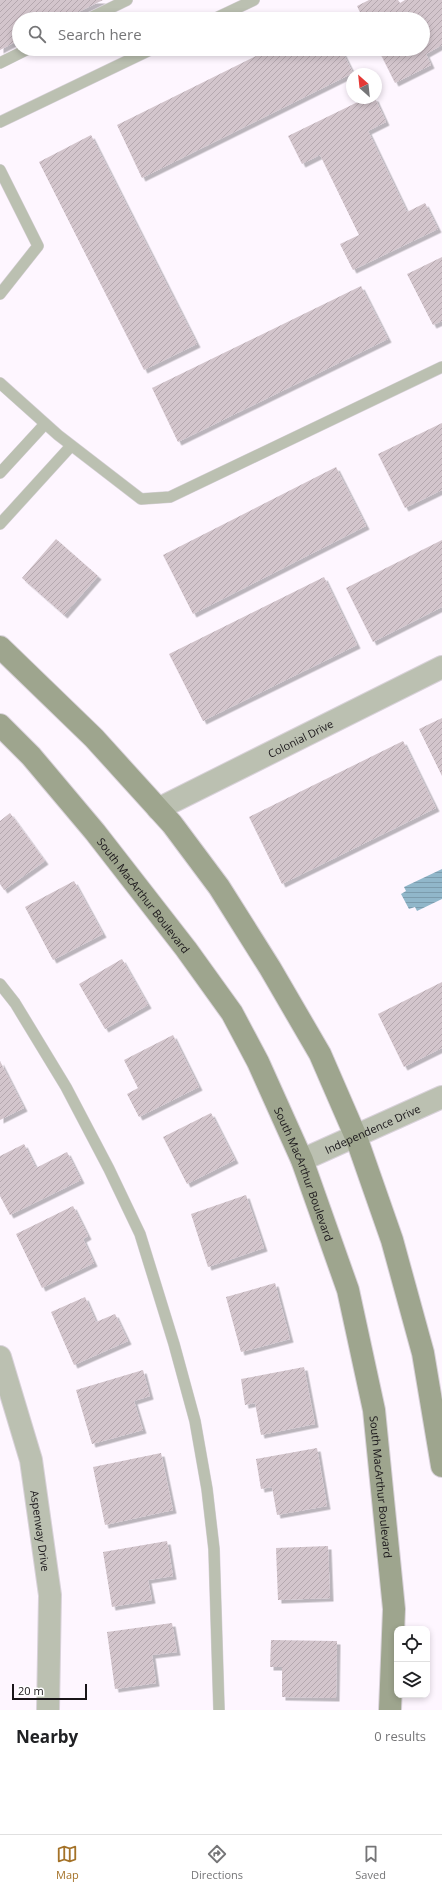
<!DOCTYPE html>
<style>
:root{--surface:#fff;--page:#f2f2f2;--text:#202124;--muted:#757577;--line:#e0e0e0;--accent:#a47228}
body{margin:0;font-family:"Open Sans",sans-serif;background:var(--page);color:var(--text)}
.controls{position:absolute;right:12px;bottom:12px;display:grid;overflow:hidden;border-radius:8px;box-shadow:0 2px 6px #0003}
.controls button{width:36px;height:36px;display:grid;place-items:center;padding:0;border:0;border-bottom:1px solid var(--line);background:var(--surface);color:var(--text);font:20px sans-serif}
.compass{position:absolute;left:346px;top:68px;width:36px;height:36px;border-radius:50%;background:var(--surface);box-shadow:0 2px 6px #0003;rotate:333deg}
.scale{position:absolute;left:12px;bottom:10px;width:75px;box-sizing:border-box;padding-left:4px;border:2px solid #191519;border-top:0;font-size:11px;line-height:14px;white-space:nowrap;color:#191519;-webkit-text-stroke:3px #fff;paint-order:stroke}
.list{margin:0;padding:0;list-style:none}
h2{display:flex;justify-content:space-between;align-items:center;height:52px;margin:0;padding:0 16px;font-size:17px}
h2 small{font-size:13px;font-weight:400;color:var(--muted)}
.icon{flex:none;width:22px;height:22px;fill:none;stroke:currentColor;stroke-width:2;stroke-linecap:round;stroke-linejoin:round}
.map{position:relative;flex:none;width:442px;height:1710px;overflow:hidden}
.search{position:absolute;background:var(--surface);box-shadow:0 2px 6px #0003;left:12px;right:12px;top:12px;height:44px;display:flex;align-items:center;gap:10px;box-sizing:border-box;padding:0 14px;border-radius:22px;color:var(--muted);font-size:15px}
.sheet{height:124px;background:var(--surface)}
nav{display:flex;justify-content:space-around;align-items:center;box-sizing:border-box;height:56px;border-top:1px solid var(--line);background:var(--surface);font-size:11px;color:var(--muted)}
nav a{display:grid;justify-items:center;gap:2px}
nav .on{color:var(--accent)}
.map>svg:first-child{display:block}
</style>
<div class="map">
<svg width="442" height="1710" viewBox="0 0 442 1710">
<defs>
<pattern id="water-rules" width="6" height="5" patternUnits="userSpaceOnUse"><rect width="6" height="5" fill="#91b7ca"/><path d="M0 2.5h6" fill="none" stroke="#7c9cad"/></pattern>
<pattern id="building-hatch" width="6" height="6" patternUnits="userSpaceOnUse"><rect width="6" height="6" fill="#d3c5cc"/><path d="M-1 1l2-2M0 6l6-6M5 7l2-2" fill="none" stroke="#b5a8af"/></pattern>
<filter id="shadow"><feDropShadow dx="3.5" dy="3.5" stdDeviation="0" flood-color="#0004"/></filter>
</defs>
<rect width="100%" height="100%" fill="#fef6ff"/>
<path fill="url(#water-rules)" d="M 442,869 L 442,899 L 417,911 L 415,907 L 409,909 L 401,894 L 406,891 L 404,887 Z"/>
<g fill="url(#building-hatch)" filter="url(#shadow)">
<path d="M 0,0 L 103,0 L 64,19 L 19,19 L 19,40 L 0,50 Z"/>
<path d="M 369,0 L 398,0 L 400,3 L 405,0 L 442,0 L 442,45 L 426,54 L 431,65 L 395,83 L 378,49 L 423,49 L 423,19 L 363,19 L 357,6 Z"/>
<path d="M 270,49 L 341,49 L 353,73 L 142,178 L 117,125 Z"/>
<path d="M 366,98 L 375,98 L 386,122 L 368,131 L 407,212 L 425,203 L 438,229 L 353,270 L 340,244 L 359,235 L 320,155 L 302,164 L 288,136 Z"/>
<path d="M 91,135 L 197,344 L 144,370 L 39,162 Z"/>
<path d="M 442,257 L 442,321 L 433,325 L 407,274 Z"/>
<path d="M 361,286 L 388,339 L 178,442 L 152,388 Z"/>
<path d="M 442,423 L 442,490 L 405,508 L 378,454 Z"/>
<path d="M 336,467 L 366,526 L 193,614 L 163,555 Z"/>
<path d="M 56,539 L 98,576 L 64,615 L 22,578 Z"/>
<path d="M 442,540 L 442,607 L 373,642 L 346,588 Z"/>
<path d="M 324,577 L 357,645 L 203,721 L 169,654 Z"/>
<path d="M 442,718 L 442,776 L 419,729 Z"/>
<path d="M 403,741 L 436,808 L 282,884 L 249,817 Z"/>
<path d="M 10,813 L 45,861 L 4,890 L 0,884 L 0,821 Z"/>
<path d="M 74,881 L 103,934 L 53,960 L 25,907 Z"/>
<path d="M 122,959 L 148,1005 L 105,1029 L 79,984 Z"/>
<path d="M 442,982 L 442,1048 L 404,1067 L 378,1014 Z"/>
<path d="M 173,1035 L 199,1087 L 139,1117 L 127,1094 L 138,1088 L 124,1060 Z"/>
<path d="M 0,1061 L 24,1108 L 0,1120 Z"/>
<path d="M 211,1113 L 235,1160 L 187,1184 L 163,1137 Z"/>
<path d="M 24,1144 L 36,1168 L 67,1152 L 81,1180 L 10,1215 L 0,1196 L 0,1156 Z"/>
<path d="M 246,1195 L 264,1248 L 208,1267 L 191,1214 Z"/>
<path d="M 73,1206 L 88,1236 L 83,1239 L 94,1263 L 42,1288 L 16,1234 Z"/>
<path d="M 275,1283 L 290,1339 L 241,1352 L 226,1297 Z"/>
<path d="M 85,1297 L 96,1322 L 115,1314 L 128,1341 L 74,1365 L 51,1312 Z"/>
<path d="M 304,1367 L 315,1424 L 261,1435 L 255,1403 L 245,1405 L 241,1379 Z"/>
<path d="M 143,1370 L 150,1396 L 134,1401 L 143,1430 L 92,1444 L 76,1390 Z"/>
<path d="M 317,1448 L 327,1506 L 277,1515 L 272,1487 L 261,1489 L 256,1459 Z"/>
<path d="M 161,1453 L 173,1510 L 105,1525 L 93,1467 Z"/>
<path d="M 167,1541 L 173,1576 L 148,1580 L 152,1600 L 112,1607 L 103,1552 Z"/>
<path d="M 328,1546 L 330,1598 L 278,1600 L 276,1548 Z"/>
<path d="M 172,1623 L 177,1652 L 152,1655 L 156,1683 L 115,1689 L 107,1632 Z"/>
<path d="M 271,1640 L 337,1641 L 336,1698 L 282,1697 L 282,1667 L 270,1667 Z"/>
</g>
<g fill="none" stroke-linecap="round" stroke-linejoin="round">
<defs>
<g id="service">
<path d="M 88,19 L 127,0"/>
<path d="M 214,19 L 254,0"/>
<path d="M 0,63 L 28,49"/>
<path d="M 0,122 L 152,49"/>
<path d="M 0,170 L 38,246 L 0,294"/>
<path d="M 0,383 L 58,435 L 141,499 L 170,497 L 442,367"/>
<path d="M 0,473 L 45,424"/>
<path d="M 0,524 L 71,446"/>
<path d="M 0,984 L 15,1003 L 66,1087 L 109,1169 L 140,1234 L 174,1344 L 195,1421 L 207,1489 L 214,1549 L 219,1710"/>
</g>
<g id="minor">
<path id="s1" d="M 158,809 L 442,667"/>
<path id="s2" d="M 302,1160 L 442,1097"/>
<path id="s3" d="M 0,1357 L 31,1460 L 50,1595 L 48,1710"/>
</g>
<g id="secondary">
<path d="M 0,647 L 94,738 L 172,824 L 219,887 L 270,968 L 320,1054 L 356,1137 L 392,1240 L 423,1353 L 442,1466"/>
<path id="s4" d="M 0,725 L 31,756 L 95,832 L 186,949 L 232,1013 L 258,1062 L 302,1160 L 348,1290 L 374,1410 L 394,1609 L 390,1710"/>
</g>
</defs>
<use href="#service" stroke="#d9d2da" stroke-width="12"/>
<use href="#minor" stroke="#d9d2da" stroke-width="24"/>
<use href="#secondary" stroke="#d9d2da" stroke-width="24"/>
<use href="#service" stroke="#bbc0b1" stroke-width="11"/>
<use href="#minor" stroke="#bbc0b1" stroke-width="22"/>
<use href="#secondary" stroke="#9ea58e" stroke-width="22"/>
</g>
<g text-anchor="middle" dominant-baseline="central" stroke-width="3.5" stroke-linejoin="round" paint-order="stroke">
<g font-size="11" fill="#191519" stroke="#fff">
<text stroke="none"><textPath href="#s1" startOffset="159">Colonial Drive</textPath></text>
<text stroke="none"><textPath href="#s4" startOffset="223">South MacArthur Boulevard</textPath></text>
<text stroke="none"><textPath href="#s2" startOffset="77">Independence Drive</textPath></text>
<text stroke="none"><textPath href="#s4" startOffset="547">South MacArthur Boulevard</textPath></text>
<text stroke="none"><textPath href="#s4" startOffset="871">South MacArthur Boulevard</textPath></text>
<text stroke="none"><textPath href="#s3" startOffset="179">Aspenway Drive</textPath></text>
</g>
</g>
</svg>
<div class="controls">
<button><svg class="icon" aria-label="locate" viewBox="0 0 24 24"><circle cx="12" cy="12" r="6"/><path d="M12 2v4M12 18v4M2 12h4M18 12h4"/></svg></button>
<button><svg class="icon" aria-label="layers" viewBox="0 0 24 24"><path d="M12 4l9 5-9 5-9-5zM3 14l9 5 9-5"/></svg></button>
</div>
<svg class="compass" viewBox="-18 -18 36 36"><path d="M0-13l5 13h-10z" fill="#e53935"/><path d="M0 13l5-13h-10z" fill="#757577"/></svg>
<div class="scale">20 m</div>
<div class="search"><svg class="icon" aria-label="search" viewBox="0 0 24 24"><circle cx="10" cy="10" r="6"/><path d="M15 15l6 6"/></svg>Search here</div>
</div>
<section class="sheet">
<h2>Nearby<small>0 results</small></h2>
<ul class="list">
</ul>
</section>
<nav>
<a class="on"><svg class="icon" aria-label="map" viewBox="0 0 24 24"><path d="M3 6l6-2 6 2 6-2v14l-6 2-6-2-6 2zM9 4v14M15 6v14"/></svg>Map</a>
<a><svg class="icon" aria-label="directions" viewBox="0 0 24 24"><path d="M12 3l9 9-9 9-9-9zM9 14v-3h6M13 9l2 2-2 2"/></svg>Directions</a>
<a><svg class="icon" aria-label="saved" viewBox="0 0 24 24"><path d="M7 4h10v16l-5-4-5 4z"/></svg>Saved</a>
</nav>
